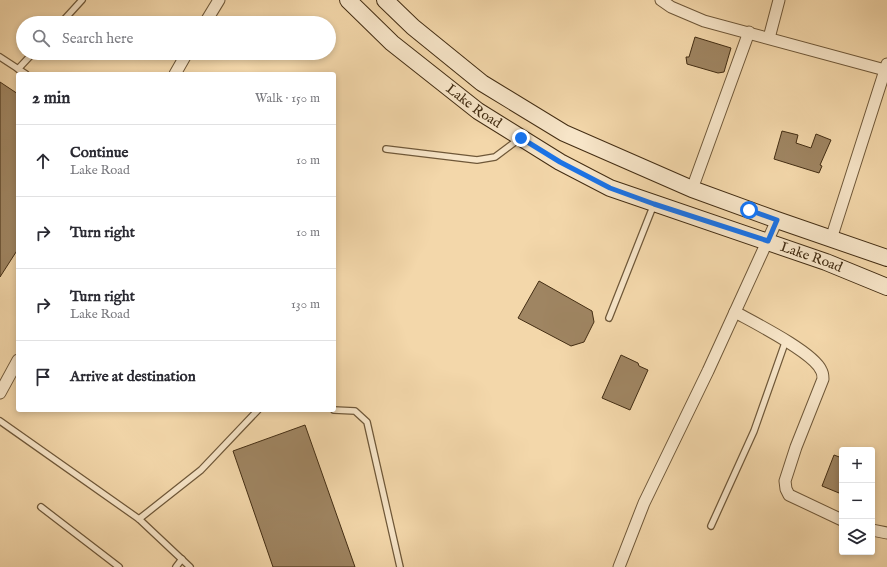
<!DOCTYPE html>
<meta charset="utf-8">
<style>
:root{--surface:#fff;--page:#f2f2f3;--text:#2b2b33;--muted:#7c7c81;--line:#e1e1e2}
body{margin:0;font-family:"IM FELL English",serif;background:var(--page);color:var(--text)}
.controls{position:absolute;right:12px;bottom:12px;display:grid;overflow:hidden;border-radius:4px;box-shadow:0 2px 6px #0003}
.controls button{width:36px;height:36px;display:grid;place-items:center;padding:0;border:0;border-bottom:1px solid var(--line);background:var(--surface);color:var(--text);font:20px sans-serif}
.stop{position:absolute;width:12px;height:12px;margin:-9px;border:3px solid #1a73e8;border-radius:50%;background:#fff}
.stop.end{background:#1a73e8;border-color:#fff;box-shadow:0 1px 4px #0008}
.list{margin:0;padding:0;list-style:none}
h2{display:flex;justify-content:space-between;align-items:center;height:52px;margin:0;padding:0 16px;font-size:17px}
h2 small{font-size:13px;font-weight:400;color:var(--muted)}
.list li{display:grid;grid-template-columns:26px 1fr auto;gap:12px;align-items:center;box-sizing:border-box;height:72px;padding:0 16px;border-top:1px solid var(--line)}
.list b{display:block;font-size:15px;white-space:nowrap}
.list p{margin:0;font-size:13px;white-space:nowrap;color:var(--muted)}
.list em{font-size:13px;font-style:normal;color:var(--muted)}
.icon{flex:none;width:22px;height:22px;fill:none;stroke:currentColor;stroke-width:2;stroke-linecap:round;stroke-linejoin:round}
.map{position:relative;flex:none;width:887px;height:567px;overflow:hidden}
.search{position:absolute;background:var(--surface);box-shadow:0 2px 6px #0003;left:16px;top:16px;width:320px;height:44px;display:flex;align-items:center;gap:10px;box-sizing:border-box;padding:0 14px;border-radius:22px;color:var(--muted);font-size:15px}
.panel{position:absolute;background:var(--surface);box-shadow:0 2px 6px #0003;left:16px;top:72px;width:320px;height:340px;border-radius:4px}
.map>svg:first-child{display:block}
</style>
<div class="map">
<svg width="887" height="567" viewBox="0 0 887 567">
<rect width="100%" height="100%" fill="#f3d7aa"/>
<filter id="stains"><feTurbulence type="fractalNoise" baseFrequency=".005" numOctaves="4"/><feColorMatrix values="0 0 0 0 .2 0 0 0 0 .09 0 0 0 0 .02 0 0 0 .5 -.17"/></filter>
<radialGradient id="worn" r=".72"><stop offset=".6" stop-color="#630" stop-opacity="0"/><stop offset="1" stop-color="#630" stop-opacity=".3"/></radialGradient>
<g fill="#9f8562" stroke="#432d13">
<path d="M 695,37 L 731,48 L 724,72 L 718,73 L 687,64 L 686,57 L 689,57 Z"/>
<path d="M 0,82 L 18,94 L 18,249 L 0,277 Z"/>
<path d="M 782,131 L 798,135 L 796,143 L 811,148 L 816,134 L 831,140 L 820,165 L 822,166 L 819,173 L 774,159 Z"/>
<path d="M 539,281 L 592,311 L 594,322 L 584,342 L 571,346 L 518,318 Z"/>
<path d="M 621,355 L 638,363 L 639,366 L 648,370 L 630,410 L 602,398 Z"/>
<path d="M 305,425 L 355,567 L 273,567 L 233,451 Z"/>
<path d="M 834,455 L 842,458 L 842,484 L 839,493 L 822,486 Z"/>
</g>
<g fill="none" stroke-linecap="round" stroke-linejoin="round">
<defs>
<g id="lane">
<path d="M 61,23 L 82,0"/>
<path d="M 0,57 L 26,74"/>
<path d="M 18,69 L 33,53"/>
<path d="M 386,149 L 477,160 L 495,157 L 519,139"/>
<path d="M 609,318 L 654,204"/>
<path d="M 334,410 L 355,411 L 367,422 L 400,567"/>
<path d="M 0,421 L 139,519 L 190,567"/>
<path d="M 41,507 L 119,567"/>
<path d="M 139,519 L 201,470 L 258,410"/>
<path d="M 711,526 L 754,431 L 786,340"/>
<path d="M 176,567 L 182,559"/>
</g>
<g id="street">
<path d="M 661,0 L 671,7 L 704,21 L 885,70"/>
<path d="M 205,23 L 219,0"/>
<path d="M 769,38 L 779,0"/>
<path d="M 175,74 L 187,53"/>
<path d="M 692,189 L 749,32"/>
<path d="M 831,239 L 887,64"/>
<path d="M 735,312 C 755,323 813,352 821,370 C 823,373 823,377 823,379 L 796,447 L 785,481 L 786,489 L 789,495 L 842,520"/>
<path d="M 0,393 L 18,360"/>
<path d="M 872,530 L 887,533"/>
<path d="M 619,567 L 644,503 L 708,371 L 777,220"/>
</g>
<g id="secondary">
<path id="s1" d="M 348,0 L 392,43 L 478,111 L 560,162 L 610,188 L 826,262 L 887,287"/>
<path d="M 385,0 L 413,27 L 482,83 L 564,133 L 692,189 L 777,220 L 887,258"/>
</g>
</defs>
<use href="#lane" stroke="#6f5839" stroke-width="8"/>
<use href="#street" stroke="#6f5839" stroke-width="13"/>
<use href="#secondary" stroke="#432d13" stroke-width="18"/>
<use href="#lane" stroke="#f7e5c8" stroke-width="5.5"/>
<use href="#street" stroke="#f7e5c8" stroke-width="11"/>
<use href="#secondary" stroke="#f7e5c8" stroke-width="16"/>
</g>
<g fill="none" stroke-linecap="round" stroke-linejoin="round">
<path stroke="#1a73e8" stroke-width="5" d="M 521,138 L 560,162 L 610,188 L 654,204 L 768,241 L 777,220 L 749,210"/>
</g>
<g text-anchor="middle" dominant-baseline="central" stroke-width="3.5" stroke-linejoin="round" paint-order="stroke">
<g font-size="14" fill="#432d13" stroke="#f7e5c8">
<text stroke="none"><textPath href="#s1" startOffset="165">Lake Road</textPath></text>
<text stroke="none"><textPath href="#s1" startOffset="537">Lake Road</textPath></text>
</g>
</g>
<rect width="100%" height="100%" filter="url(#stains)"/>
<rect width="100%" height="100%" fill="url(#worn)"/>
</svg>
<div class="controls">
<button>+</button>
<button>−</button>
<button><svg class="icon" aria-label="layers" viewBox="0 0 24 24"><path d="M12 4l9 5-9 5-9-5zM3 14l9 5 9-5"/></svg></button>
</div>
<div class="stop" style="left:749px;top:210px"></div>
<div class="stop end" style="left:521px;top:138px"></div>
<div class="search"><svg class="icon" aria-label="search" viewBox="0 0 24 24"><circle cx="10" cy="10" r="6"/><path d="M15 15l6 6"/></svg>Search here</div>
<section class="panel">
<h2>2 min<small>Walk · 150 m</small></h2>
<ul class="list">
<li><svg class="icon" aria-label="ahead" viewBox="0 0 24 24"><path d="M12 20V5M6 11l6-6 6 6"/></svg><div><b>Continue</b><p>Lake Road</p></div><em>10 m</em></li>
<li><svg class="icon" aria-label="right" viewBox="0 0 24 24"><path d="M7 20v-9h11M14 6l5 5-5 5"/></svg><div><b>Turn right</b></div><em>10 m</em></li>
<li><svg class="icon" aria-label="right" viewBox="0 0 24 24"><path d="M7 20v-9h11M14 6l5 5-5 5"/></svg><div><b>Turn right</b><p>Lake Road</p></div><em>130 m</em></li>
<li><svg class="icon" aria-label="arrive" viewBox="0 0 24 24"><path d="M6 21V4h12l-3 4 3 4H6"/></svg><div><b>Arrive at destination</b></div></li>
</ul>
</section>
</div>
